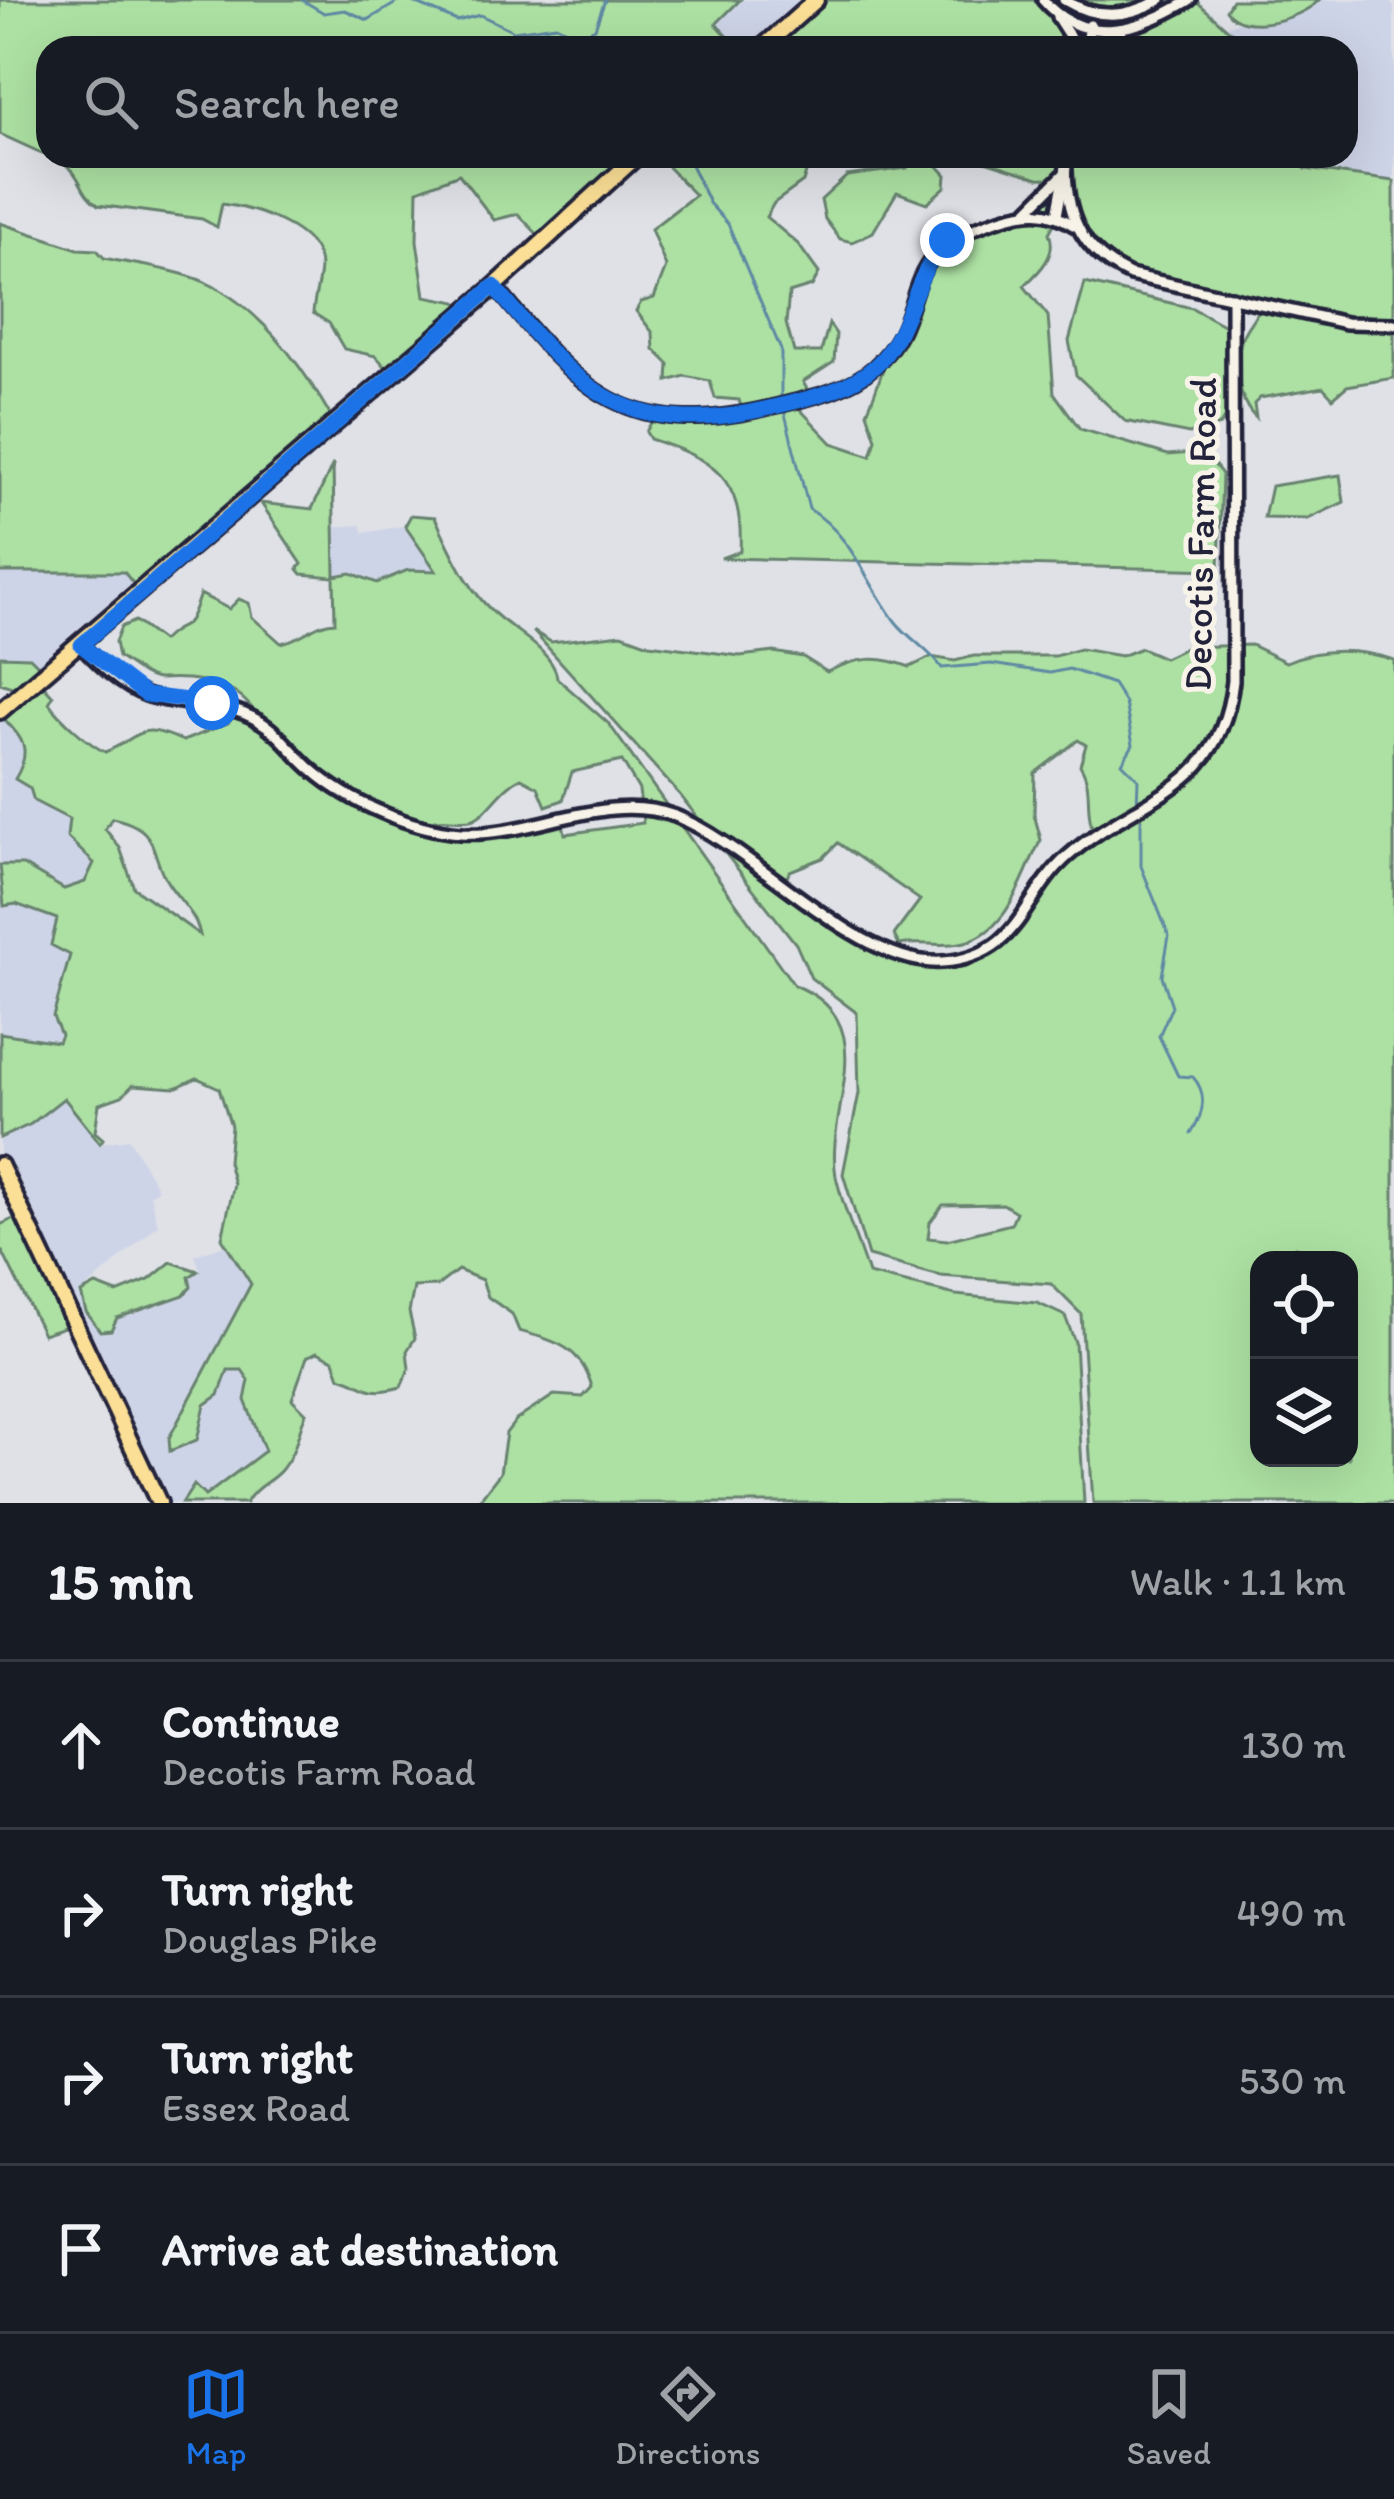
<!DOCTYPE html>
<meta charset="utf-8">
<style>
:root{--surface:#171b24;--page:#242831;--text:#f1f3f6;--muted:#9ea1a6;--line:#363941;--accent:#1a73e8}
body{margin:0;font-family:Itim,sans-serif;background:var(--page);color:var(--text)}
.controls{position:absolute;right:36px;bottom:36px;display:grid;overflow:hidden;border-radius:24px;box-shadow:0 12px 48px #0002}
.controls button{width:108px;height:108px;display:grid;place-items:center;padding:0;border:0;border-bottom:3px solid var(--line);background:var(--surface);color:var(--text);font:60px sans-serif}
.stop{position:absolute;width:36px;height:36px;margin:-27px;border:9px solid #1a73e8;border-radius:50%;background:#fff}
.stop.end{background:#1a73e8;border-color:#fff;box-shadow:0 3px 12px #0008}
.list{margin:0;padding:0;list-style:none}
h2{display:flex;justify-content:space-between;align-items:center;height:156px;margin:0;padding:0 48px;font-size:51px}
h2 small{font-size:39px;font-weight:400;color:var(--muted)}
.list li{display:grid;grid-template-columns:78px 1fr auto;gap:36px;align-items:center;box-sizing:border-box;height:168px;padding:0 48px;border-top:3px solid var(--line)}
.list b{display:block;font-size:45px;white-space:nowrap}
.list p{margin:0;font-size:39px;white-space:nowrap;color:var(--muted)}
.list em{font-size:39px;font-style:normal;color:var(--muted)}
.icon{flex:none;width:66px;height:66px;fill:none;stroke:currentColor;stroke-width:2;stroke-linecap:round;stroke-linejoin:round}
.map{position:relative;flex:none;width:1394px;height:1503px;overflow:hidden}
.search{position:absolute;background:var(--surface);box-shadow:0 12px 48px #0002;left:36px;right:36px;top:36px;height:132px;display:flex;align-items:center;gap:30px;box-sizing:border-box;padding:0 42px;border-radius:36px;color:var(--muted);font-size:45px}
.sheet{height:828px;background:var(--surface)}
nav{display:flex;justify-content:space-around;align-items:center;box-sizing:border-box;height:168px;border-top:3px solid var(--line);background:var(--surface);font-size:33px;color:var(--muted)}
nav a{display:grid;justify-items:center;gap:6px}
nav .on{color:var(--accent)}
.map>svg:first-child{display:block}
</style>
<div class="map">
<svg width="1394" height="1503" viewBox="0 0 1394 1503">
<rect width="100%" height="100%" fill="#dfe1e7"/>
<filter id="ink" filterUnits="userSpaceOnUse"><feTurbulence type="fractalNoise" baseFrequency=".00833" numOctaves="2"/><feDisplacementMap in="SourceGraphic" scale="24" xChannelSelector="R" yChannelSelector="G"/><feConvolveMatrix kernelMatrix="1 2 1 2 8 2 1 2 1" color-interpolation-filters="sRGB"/></filter>
<g filter="url(#ink)">
<g fill="#ced4e7">
<path d="M 740,0 L 812,0 L 763,48 L 739,48 L 716,25 Z"/>
<path d="M 1319,0 L 1388,0 L 1394,7 L 1394,181 L 1305,169 L 1289,156 L 1346,156 L 1346,48 L 1232,48 L 1233,34 L 1226,26 Z"/>
<path d="M 361,525 L 364,533 L 407,525 L 437,571 L 400,573 L 376,583 L 334,576 L 333,527 Z"/>
<path d="M 63,569 L 124,572 L 136,587 L 42,669 L 29,657 L 0,656 L 0,572 Z"/>
<path d="M 0,714 L 20,731 L 34,801 L 69,819 L 94,863 L 85,882 L 64,889 L 23,865 L 0,865 Z"/>
<path d="M 0,890 L 15,904 L 58,919 L 70,955 L 53,1016 L 61,1035 L 56,1043 L 0,1033 Z"/>
<path d="M 64,1098 L 100,1143 L 129,1139 L 158,1189 L 150,1195 L 158,1225 L 81,1293 L 117,1318 L 184,1295 L 189,1277 L 200,1270 L 195,1255 L 224,1245 L 252,1280 L 174,1435 L 197,1439 L 200,1414 L 219,1395 L 222,1378 L 228,1370 L 243,1370 L 265,1451 L 205,1496 L 193,1485 L 182,1503 L 158,1503 L 0,1168 L 0,1138 Z"/>
</g>
<g fill="#ade1a3" stroke="#68826f" stroke-width="3" fill-rule="evenodd">
<path d="M 0,0 L 740,0 L 716,24 L 739,48 L 48,48 L 48,156 L 0,134 Z"/>
<path d="M 812,0 L 1195,0 L 1233,34 L 1232,48 L 763,48 Z"/>
<path d="M 1232,0 L 1319,0 C 1301,19 1243,36 1226,10 Z"/>
<path d="M 48,156 L 637,156 L 542,239 L 518,214 L 494,220 L 459,174 L 418,190 L 417,241 L 425,296 L 457,302 L 462,311 L 389,371 L 376,356 L 344,349 L 329,323 L 313,313 C 314,298 320,280 320,267 C 320,227 251,208 222,204 L 217,227 L 202,219 L 98,205 C 75,190 85,168 48,156 Z"/>
<path d="M 669,156 L 811,156 L 803,182 L 774,203 L 766,217 L 798,244 L 819,273 L 812,286 L 789,293 L 786,323 L 794,352 L 821,352 L 829,324 L 836,334 L 834,362 L 803,382 L 812,398 L 796,405 L 832,443 L 871,456 L 876,439 L 867,412 C 884,376 908,274 938,252 C 967,229 1002,229 1032,212 C 1044,206 1055,189 1064,179 L 1038,178 L 969,156 L 1289,156 L 1306,169 L 1394,181 L 1394,378 L 1347,386 L 1333,398 L 1323,387 L 1260,398 L 1254,404 L 1256,418 C 1237,401 1234,363 1242,338 C 1246,326 1256,318 1260,305 C 1214,294 1155,290 1114,266 C 1091,252 1083,228 1056,220 L 1049,233 C 1058,255 1039,272 1024,286 L 1048,316 L 1054,393 L 1080,429 L 1168,455 L 1204,452 L 1222,474 L 1219,570 L 721,558 L 740,551 C 744,477 713,459 650,439 L 646,432 L 654,417 L 716,423 L 744,416 L 739,400 L 715,398 L 710,381 L 685,376 L 668,381 L 669,364 L 654,349 L 653,333 L 636,311 L 641,302 L 654,298 L 666,267 L 651,229 L 695,195 L 668,167 Z"/>
<path d="M 904,156 L 951,156 L 936,164 L 946,175 L 945,187 L 927,203 L 897,192 L 873,232 L 852,242 L 840,239 L 825,219 L 821,200 L 847,176 L 907,168 Z"/>
<path d="M 0,223 L 78,249 L 97,250 L 104,258 C 136,265 175,269 205,282 C 261,308 303,367 332,418 L 136,587 L 124,572 L 0,572 Z"/>
<path d="M 1085,283 L 1192,308 L 1225,326 C 1234,351 1238,403 1220,425 L 1189,434 L 1125,421 L 1076,375 L 1069,341 Z"/>
<path d="M 333,464 L 335,576 L 351,573 L 377,583 L 408,570 L 436,571 L 405,526 L 411,515 L 435,517 C 452,553 469,594 501,619 C 519,633 555,655 557,678 L 609,724 L 794,985 C 887,1021 824,1110 836,1176 C 843,1209 858,1242 868,1274 L 956,1295 L 1037,1303 L 1065,1316 L 1075,1342 L 1084,1503 L 477,1503 L 500,1473 L 506,1433 L 516,1420 L 554,1395 L 583,1397 L 592,1387 C 581,1347 556,1341 519,1331 L 512,1314 L 488,1297 L 482,1280 L 458,1270 L 437,1286 L 414,1287 L 409,1312 L 415,1338 L 407,1351 L 409,1369 L 401,1387 C 367,1396 372,1387 340,1377 L 334,1360 L 317,1352 L 307,1357 L 292,1399 L 306,1413 C 297,1434 297,1451 282,1469 C 272,1482 256,1485 246,1503 L 182,1503 L 194,1485 L 205,1496 L 265,1451 L 245,1400 L 249,1380 L 242,1370 L 228,1370 L 219,1395 L 205,1405 L 197,1440 L 170,1451 L 169,1438 L 251,1284 L 222,1238 L 234,1184 L 228,1162 L 231,1126 L 219,1088 L 197,1078 L 175,1088 L 133,1085 L 122,1096 L 99,1104 L 95,1132 L 103,1139 L 100,1143 L 64,1098 L 31,1124 L 0,1138 L 0,1033 L 58,1042 L 61,1035 L 53,1017 L 70,955 L 51,945 L 57,919 L 16,904 L 4,906 L 0,865 L 23,865 L 64,889 L 85,882 L 94,863 L 67,837 L 69,819 L 34,801 L 30,788 L 15,779 C 34,747 21,738 0,714 L 18,689 L 0,683 L 0,656 L 30,657 L 42,669 L 36,677 L 53,696 L 49,703 C 61,719 88,744 105,752 C 144,736 137,720 183,741 L 228,723 L 239,711 L 256,714 C 236,682 195,677 161,679 C 148,680 129,664 118,657 L 115,642 L 121,627 L 135,621 L 162,641 C 187,615 184,641 200,594 L 229,609 L 239,599 L 249,603 L 252,617 L 281,643 C 303,639 314,623 335,622 L 334,577 L 302,574 L 298,569 L 302,564 L 261,503 L 312,509 ZM 622,761 L 639,790 L 643,823 L 565,834 L 562,818 L 464,833 L 424,827 C 437,813 452,823 470,820 C 487,817 499,788 521,778 L 538,787 L 546,806 L 563,800 L 572,772 ZM 112,818 C 164,829 147,854 170,886 C 182,903 196,915 200,935 L 134,888 L 120,848 L 105,829 Z"/>
<path d="M 1340,475 L 1344,502 L 1308,519 L 1264,518 L 1271,486 Z"/>
<path d="M 533,631 L 551,642 L 622,634 L 649,644 L 740,656 L 774,652 L 803,657 L 827,672 C 857,657 879,655 910,667 L 931,657 L 955,661 L 974,656 L 1055,656 L 1080,649 L 1121,656 L 1141,648 L 1164,658 L 1187,647 L 1251,645 L 1286,662 C 1320,647 1360,649 1394,660 L 1394,1503 L 1093,1503 L 1081,1314 L 1051,1284 L 940,1276 L 868,1256 L 843,1174 L 859,1093 L 857,1013 L 811,978 L 796,944 L 680,795 ZM 1078,740 L 1086,745 L 1080,765 C 1094,788 1084,806 1093,831 C 1057,859 1041,901 1008,931 C 932,1003 849,927 784,883 L 790,871 L 823,858 L 838,843 L 920,900 L 894,935 L 899,945 C 921,941 942,948 965,942 C 1011,929 1021,876 1041,840 L 1034,814 L 1035,773 ZM 1003,1204 L 1016,1212 L 1011,1224 L 947,1240 L 928,1238 L 930,1222 L 943,1205 ZM 1295,1247 L 1303,1249 L 1300,1260 L 1349,1260 L 1349,1458 L 1259,1458 L 1259,1260 L 1274,1260 Z"/>
<path d="M 22,1215 L 73,1324 L 43,1334 L 0,1247 L 0,1225 Z"/>
<path d="M 171,1262 L 198,1271 L 189,1277 L 191,1287 L 184,1295 L 117,1318 L 111,1330 L 100,1331 L 86,1312 L 81,1293 L 96,1285 L 117,1293 L 149,1280 Z"/>
</g>
<g fill="none" stroke-linecap="round" stroke-linejoin="round">
<g stroke="#5f89a3" stroke-width="3">
<path d="M 302,0 L 324,13 L 345,10 L 368,20 L 401,0"/>
<path d="M 408,0 L 457,21 L 480,15 L 514,31 L 556,25 L 579,36 L 595,28 L 605,0"/>
<path d="M 564,32 L 569,45 L 579,48"/>
<path d="M 687,156 L 709,203 L 728,224 L 781,350 L 781,399"/>
<path d="M 784,410 L 809,509 C 852,535 866,582 895,621 C 908,638 929,650 942,668 L 991,664 L 1050,673 L 1069,669 L 1113,684 L 1125,703 L 1133,745 L 1122,763 L 1138,779 L 1137,807"/>
<path d="M 1141,820 L 1141,866 L 1169,936 L 1162,976 L 1172,1006 L 1159,1036 L 1178,1076 L 1193,1077 C 1209,1095 1203,1115 1191,1134"/>
</g>
<defs>
<g id="minor">
<path d="M 1043,0 C 1085,50 1144,28 1190,0"/>
<path d="M 1064,0 C 1097,20 1127,18 1160,0"/>
<path d="M 1057,17 L 1077,48"/>
<path d="M 1086,48 L 1090,25"/>
<path d="M 1094,48 L 1121,34"/>
<path d="M 1066,171 C 1068,221 1084,253 1130,275 L 1346,323 L 1394,324"/>
<path d="M 1028,210 L 1063,175"/>
<path d="M 1057,215 L 1068,156"/>
<path d="M 495,286 C 580,392 627,442 772,407 C 805,399 848,391 874,367 C 936,311 886,256 997,220 C 1028,210 1047,208 1075,226"/>
<path d="M 81,645 C 99,664 121,686 146,695 C 184,708 223,699 259,721 C 280,733 294,755 312,770 C 350,803 411,829 460,833 C 532,838 604,790 675,816 C 754,846 857,967 942,962 C 1022,956 1020,898 1068,856 C 1139,794 1220,794 1233,681 L 1232,297"/>
</g>
<g id="primary">
<path d="M 762,48 L 816,0"/>
<path d="M 0,711 L 495,286 L 637,156"/>
<path d="M 0,1165 L 159,1503"/>
</g>
</defs>
<use href="#minor" stroke="#22223b" stroke-width="18"/>
<use href="#primary" stroke="#22223b" stroke-width="22"/>
<use href="#minor" stroke="#f7f3e8" stroke-width="9"/>
<use href="#primary" stroke="#fbdf96" stroke-width="14"/>
</g>
</g>
<g fill="none" stroke-linecap="round" stroke-linejoin="round" filter="url(#ink)">
<path stroke="#1a73e8" stroke-width="15" d="M 212,703 L 146,695 L 81,645 L 494,286 C 580,392 628,442 773,407 C 806,399 849,390 875,366 C 911,333 912,275 947,240"/>
</g>
<g text-anchor="middle" dominant-baseline="central" stroke-width="10" stroke-linejoin="round" paint-order="stroke">
<g font-size="39" fill="#22223b" stroke="#f7f3e8">
<text transform="translate(1200 534) rotate(-89)">Decotis Farm Road</text>
</g>
</g>
</svg>
<div class="controls">
<button><svg class="icon" aria-label="locate" viewBox="0 0 24 24"><circle cx="12" cy="12" r="6"/><path d="M12 2v4M12 18v4M2 12h4M18 12h4"/></svg></button>
<button><svg class="icon" aria-label="layers" viewBox="0 0 24 24"><path d="M12 4l9 5-9 5-9-5zM3 14l9 5 9-5"/></svg></button>
</div>
<div class="stop" style="left:212px;top:703px"></div>
<div class="stop end" style="left:947px;top:240px"></div>
<div class="search"><svg class="icon" aria-label="search" viewBox="0 0 24 24"><circle cx="10" cy="10" r="6"/><path d="M15 15l6 6"/></svg>Search here</div>
</div>
<section class="sheet">
<h2>15 min<small>Walk · 1.1 km</small></h2>
<ul class="list">
<li><svg class="icon" aria-label="ahead" viewBox="0 0 24 24"><path d="M12 20V5M6 11l6-6 6 6"/></svg><div><b>Continue</b><p>Decotis Farm Road</p></div><em>130 m</em></li>
<li><svg class="icon" aria-label="right" viewBox="0 0 24 24"><path d="M7 20v-9h11M14 6l5 5-5 5"/></svg><div><b>Turn right</b><p>Douglas Pike</p></div><em>490 m</em></li>
<li><svg class="icon" aria-label="right" viewBox="0 0 24 24"><path d="M7 20v-9h11M14 6l5 5-5 5"/></svg><div><b>Turn right</b><p>Essex Road</p></div><em>530 m</em></li>
<li><svg class="icon" aria-label="arrive" viewBox="0 0 24 24"><path d="M6 21V4h12l-3 4 3 4H6"/></svg><div><b>Arrive at destination</b></div></li>
</ul>
</section>
<nav>
<a class="on"><svg class="icon" aria-label="map" viewBox="0 0 24 24"><path d="M3 6l6-2 6 2 6-2v14l-6 2-6-2-6 2zM9 4v14M15 6v14"/></svg>Map</a>
<a><svg class="icon" aria-label="directions" viewBox="0 0 24 24"><path d="M12 3l9 9-9 9-9-9zM9 14v-3h6M13 9l2 2-2 2"/></svg>Directions</a>
<a><svg class="icon" aria-label="saved" viewBox="0 0 24 24"><path d="M7 4h10v16l-5-4-5 4z"/></svg>Saved</a>
</nav>
